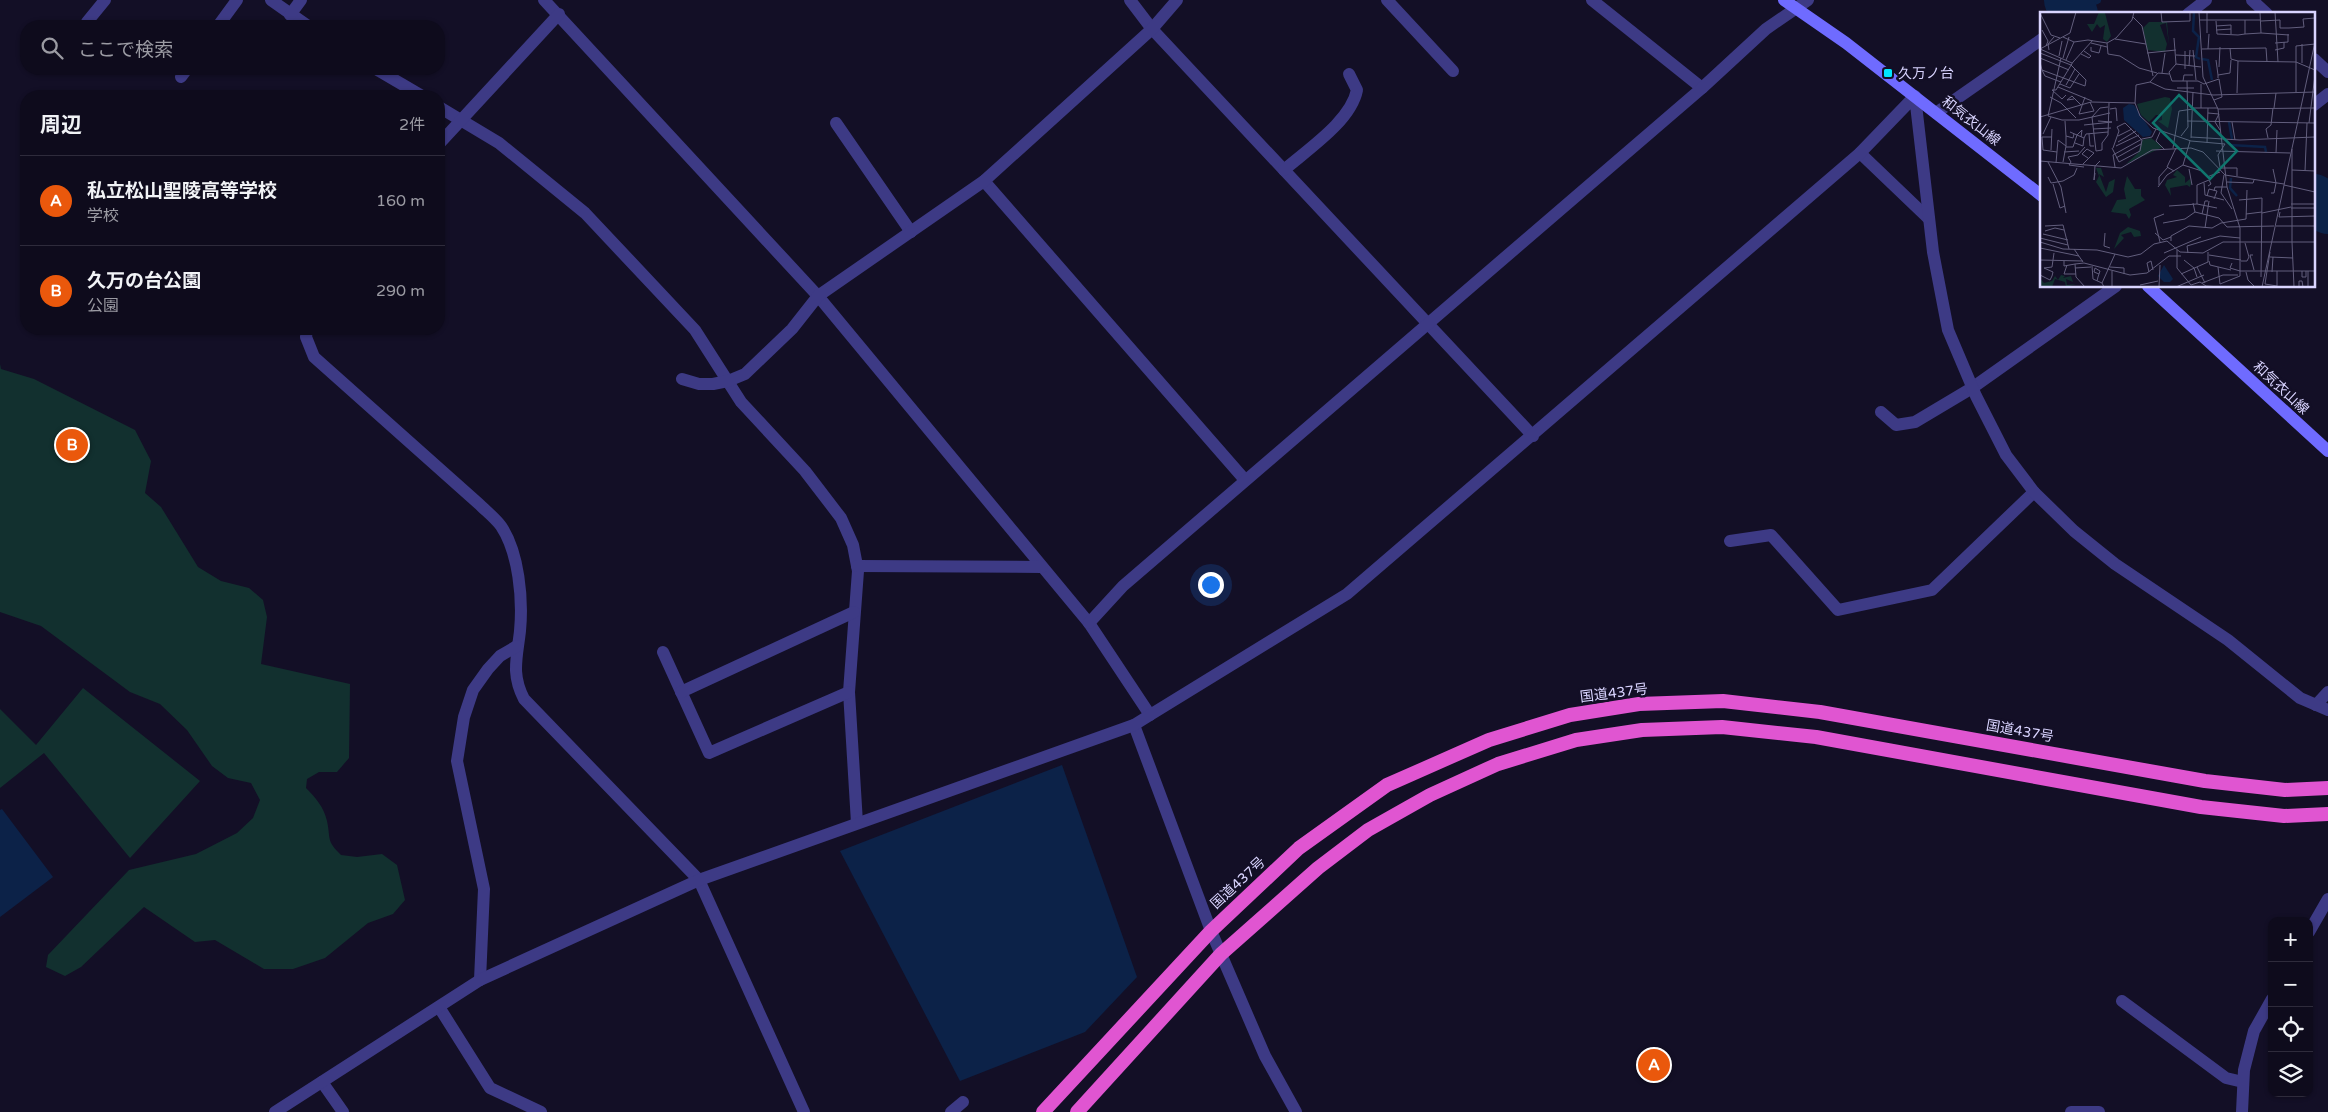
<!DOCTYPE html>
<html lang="ja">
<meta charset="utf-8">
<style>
:root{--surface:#0e0b1c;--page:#171425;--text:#f1f3f6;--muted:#9b9ba3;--line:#2e2b3b;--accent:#ea580c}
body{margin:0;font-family:"Varela Round","Noto Sans JP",sans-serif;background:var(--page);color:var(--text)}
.controls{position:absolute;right:15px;bottom:15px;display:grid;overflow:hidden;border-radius:10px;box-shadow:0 1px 4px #0004}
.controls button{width:45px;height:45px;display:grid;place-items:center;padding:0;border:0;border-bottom:1px solid var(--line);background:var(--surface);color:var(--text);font:25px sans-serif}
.you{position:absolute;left:1210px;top:584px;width:18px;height:18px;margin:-12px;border:4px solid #fff;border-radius:50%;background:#1a73e8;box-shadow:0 0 0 8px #1a73e833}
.badge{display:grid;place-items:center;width:32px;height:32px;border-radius:50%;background:var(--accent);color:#fff;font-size:16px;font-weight:700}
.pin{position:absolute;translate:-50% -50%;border:2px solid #fff;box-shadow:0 1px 5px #0006}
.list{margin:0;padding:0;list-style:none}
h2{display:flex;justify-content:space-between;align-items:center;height:65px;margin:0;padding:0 20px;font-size:21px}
h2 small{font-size:16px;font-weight:400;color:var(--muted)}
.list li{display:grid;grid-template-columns:32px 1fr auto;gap:15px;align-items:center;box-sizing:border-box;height:90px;padding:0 20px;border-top:1px solid var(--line)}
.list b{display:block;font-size:19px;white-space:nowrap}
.list p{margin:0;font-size:16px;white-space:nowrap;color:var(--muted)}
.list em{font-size:16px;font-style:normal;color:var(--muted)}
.icon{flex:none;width:28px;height:28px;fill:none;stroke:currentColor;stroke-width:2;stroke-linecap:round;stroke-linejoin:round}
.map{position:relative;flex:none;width:2328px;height:1112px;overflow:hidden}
.search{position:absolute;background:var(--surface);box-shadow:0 1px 4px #0004;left:20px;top:20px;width:425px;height:55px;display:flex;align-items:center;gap:12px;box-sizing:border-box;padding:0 18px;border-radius:20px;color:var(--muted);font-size:19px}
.panel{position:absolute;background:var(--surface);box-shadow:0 1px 4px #0004;left:20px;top:90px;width:425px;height:245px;border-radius:20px}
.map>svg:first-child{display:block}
</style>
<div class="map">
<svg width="2328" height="1112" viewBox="0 0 2328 1112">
<rect width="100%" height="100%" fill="#130f26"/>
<g fill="#12302f">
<path d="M 26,194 L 26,230 L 20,210 Z"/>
<path d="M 0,364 L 1,369 L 34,379 L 135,430 L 151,461 L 145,493 L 161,507 L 198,567 L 221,581 L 249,588 L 263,600 L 267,617 L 261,664 L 350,684 L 349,758 L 337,772 L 319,772 L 307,779 L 306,788 C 315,797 324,807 327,821 C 331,840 326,840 341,855 L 357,857 L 382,854 L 397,865 L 405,900 L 393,914 L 368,923 L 325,958 L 293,969 L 264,969 L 215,940 L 195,942 L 144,907 L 81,967 L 65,976 L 46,967 L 48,955 L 129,870 L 196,854 L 237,833 L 253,818 L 260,800 L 251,783 L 228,778 L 212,766 L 187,730 L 160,704 L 130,692 L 41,626 L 0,612 Z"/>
<path d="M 83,688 L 200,781 L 130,858 L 44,753 L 0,788 L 0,709 L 36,745 Z"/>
</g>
<g fill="#0c2248">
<path d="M 1062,765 L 1137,977 L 1085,1032 L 960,1081 L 840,851 Z"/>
<path d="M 2,809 L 53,877 L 0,917 L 0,810 Z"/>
</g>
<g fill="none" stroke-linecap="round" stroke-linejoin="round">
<path stroke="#0c2248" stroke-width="8" d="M 2072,10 L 2097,0"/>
<g stroke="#0c2248" stroke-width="48">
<path d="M 2068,0 L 2074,14"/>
<path d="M 2314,198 L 2328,210"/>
</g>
<g stroke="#3d3a85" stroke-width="12">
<path d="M 271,0 L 308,26"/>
<path d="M 544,0 L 818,296 L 1089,623 L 1150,715"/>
<path d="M 1130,0 L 1152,29 L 1533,436"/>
<path d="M 1387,0 L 1453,71"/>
<path d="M 1592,0 L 1702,88"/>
<path d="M 2252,0 L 2267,14"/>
<path d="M 2188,14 L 2206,0"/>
<path d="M 290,15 L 301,0"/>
<path d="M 87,22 L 105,0"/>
<path d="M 218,26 L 237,0"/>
<path d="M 2314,59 L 2328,72"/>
<path d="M 376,69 L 422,96"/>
<path d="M 181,77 L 187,69"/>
<path d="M 2314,105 L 2328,94"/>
<path d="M 439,107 L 499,143 L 585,213 L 695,330 L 741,402 L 805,471 L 841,518 L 853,545 L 858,571 L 849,692 L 857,823"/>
<path d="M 1936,113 L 2042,39"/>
<path d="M 836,123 L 911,232"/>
<path d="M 439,144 L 559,14"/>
<path d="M 1860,153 L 1929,219"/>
<path d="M 1284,170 C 1308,149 1351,121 1357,90 L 1349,74"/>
<path d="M 984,181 L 1245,480"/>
<path d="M 307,329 L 306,337 L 314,357 L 479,504 C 486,511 495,518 501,526 C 519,553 523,599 520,631 C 517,658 511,674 524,699 L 699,880 L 804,1112"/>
<path d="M 682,379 L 699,384 L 713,384 L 728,381 L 745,374 L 792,329 L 818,296 L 984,181 L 1152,29 L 1177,0"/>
<path d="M 1881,412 L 1896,425 L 1915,422 L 1972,388 L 2116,286"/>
<path d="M 1730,541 L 1771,535 L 1838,610 L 1932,590 L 2034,492"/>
<path d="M 857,566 L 1042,567"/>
<path d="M 1089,623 L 1123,586 L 1702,88 L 1766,29 L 1808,0"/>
<path d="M 663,652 L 709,753 L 849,692"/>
<path d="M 681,692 L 854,612"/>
<path d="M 2316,705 L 2328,692"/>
<path d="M 1134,725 L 1211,931 L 1265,1056 L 1296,1112"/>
<path d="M 2309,932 L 2328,899"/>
<path d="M 480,980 L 484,889 L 457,761 L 464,717 L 473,690 L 488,669 L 500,656 L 517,646"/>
<path d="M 2122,1001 L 2226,1078 L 2243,1082"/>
<path d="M 439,1007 L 490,1088 L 541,1112"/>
<path d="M 322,1082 L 343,1112"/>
<path d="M 275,1112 L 480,980 L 699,880 L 1134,725 L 1150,715 L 1347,594 L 1860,153 L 1915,96 L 1933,252 L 1948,330 L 1976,396 L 2006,455 L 2034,492 L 2074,531 L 2115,564 L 2228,640 L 2300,698 L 2328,710"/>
<path d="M 951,1112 L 963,1102"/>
<path d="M 2071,1112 L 2099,1112"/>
<path d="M 2242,1112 L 2244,1070 L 2254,1031 L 2272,999"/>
</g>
<g stroke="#6f6bff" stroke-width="12">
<path d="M 1784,0 L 1846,43 L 2042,196"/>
<path d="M 2148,286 L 2328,451"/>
</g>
<g stroke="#e055d1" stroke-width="14">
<path d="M 1043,1112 L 1211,931 L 1299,848 L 1387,785 L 1489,740 L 1570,715 L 1639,704 L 1723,701 L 1820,712 L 2205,781 L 2285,790 L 2328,788"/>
<path d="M 1077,1112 L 1221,954 L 1318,868 L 1368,830 L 1430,795 L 1498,764 L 1576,740 L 1642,730 L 1722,727 L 1816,737 L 2201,807 L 2284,816 L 2328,814"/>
</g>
</g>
<rect fill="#00e5ff" stroke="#130f26" stroke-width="2" x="1883" y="68" width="10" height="10" rx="2.5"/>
<g text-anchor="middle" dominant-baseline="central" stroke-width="5" stroke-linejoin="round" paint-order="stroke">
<g font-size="14" fill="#d9d4ff" stroke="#130f26" text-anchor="start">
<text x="1898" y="73">久万ノ台</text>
</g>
<g font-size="14" fill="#d9d4ff" stroke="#130f26">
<text transform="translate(1971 121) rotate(38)">和気衣山線</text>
<text transform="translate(2281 388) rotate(43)">和気衣山線</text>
<text transform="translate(1614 693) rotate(-7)">国道437号</text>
<text transform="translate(2020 731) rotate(10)">国道437号</text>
<text transform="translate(1238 883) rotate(-43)">国道437号</text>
</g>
</g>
<g transform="translate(2040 12)">
<rect width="275" height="275" fill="#130f26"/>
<path d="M 59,0 L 65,1 L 71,24 L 67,30 L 63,27 L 65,13 L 60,16 L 57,12 L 52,20 L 47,12 L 54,12 ZM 109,10 L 127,10 L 129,33 L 126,11 L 120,13 L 127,32 L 125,40 L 107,38 L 103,16 ZM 125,85 L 130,86 L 132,97 L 128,116 L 118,109 L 122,108 L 122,103 L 116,103 L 109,110 L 101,103 L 97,92 ZM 111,126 L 123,135 L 86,152 L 98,141 L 102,128 ZM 56,156 L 61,156 L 64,165 L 59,162 L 66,180 L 69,170 L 75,167 L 73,180 L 66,185 L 56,170 L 59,164 ZM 137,158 L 145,165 L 145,171 L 150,167 L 151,171 L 150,175 L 147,173 L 130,176 L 131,184 L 125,173 L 127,168 L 137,165 L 133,163 ZM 87,164 L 95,177 L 101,177 L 101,184 L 105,188 L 89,197 L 91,203 L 89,207 L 86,202 L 71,200 L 77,188 L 86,187 L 84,177 ZM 88,215 L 100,219 L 101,224 L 94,225 L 91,220 L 81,223 L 84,226 L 74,237 L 80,221 ZM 21,263 L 25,264 L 23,266 L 31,264 L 33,270 L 26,267 L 27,273 L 36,272 L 26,275 L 25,270 L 15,267 L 12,275 L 0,275 L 0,266 L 4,271 L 12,269 L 15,264 L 18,268 Z" fill="#12302f"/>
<path d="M 89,92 L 94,93 L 112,120 L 110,124 L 103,125 L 84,108 L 83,96 ZM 124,253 L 133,267 L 130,270 L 124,270 L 118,264 Z" fill="#0c2248"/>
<path fill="none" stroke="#0c2248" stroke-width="2.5" d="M 154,0 L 153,19 L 159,25 L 156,45 L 160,47M 162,47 L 168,48 L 172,68M 189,110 L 192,127M 190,133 L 225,135 L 226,140M 191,166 L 190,176 L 197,184"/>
<path fill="none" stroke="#625e7d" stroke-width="1" d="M 121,0 L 122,10 L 150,9 L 150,0M 159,0 L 163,65 L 178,97 L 187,175 L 200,216 L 200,231M 220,0 L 221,21 L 249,23M 235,0 L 238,50M 0,1 L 11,23 L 20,26M 93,5 L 102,14 L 113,64M 160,8 L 220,8M 176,9 L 177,22 L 198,23 L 205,22 L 205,8M 221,9 L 240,8 L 240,16 L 249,16 L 264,15 L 263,7 L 275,6M 176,14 L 191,13 L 191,22M 2,18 L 8,29 L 6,34M 176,18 L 191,17M 167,21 L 167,0M 205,22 L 221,21M 23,25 L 34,30 L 48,28 L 67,31 L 76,26 L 92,8 L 94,0M 134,26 L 136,52 L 129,60 L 132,69 L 158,69 L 164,72 L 179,67 L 182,85 L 174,88M 75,27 L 106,32M 51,31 L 67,35M 67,31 L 68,42 L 80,44 L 99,56 L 117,61M 235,31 L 248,30 L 248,22M 262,32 L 262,51M 51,35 L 51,39 L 59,41 L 61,34M 190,36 L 191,47 L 198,49M 0,37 L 0,50 L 2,58 L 45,74 L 46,68 L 31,53 L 0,41M 0,37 L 30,21 L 36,0M 0,37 L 32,51M 162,37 L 226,36 L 227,50M 168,37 L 169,22M 9,38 L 8,32 L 14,25M 153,38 L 156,68M 235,38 L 244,36 L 244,30M 107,41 L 136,38M 41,42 L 49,46 L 51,44 L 44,39M 136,43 L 155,44M 19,44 L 22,29M 0,46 L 29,58M 21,46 L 8,104 L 22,108 L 39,108 L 70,101M 23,46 L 29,25M 26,48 L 34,30M 176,48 L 178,63M 136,52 L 161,55M 149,54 L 150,38M 179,55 L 180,35M 145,57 L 145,39M 2,58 L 5,64 L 21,70M 122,61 L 125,41M 178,66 L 178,63 L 190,61 L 191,48M 143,69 L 144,63 L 153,63M 110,70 L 118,61 L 129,62M 20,72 L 30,76 L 39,62M 26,73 L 35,57M 18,75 L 52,89M 137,76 L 154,76M 256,80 L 256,34 L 275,32M 197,81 L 198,49 L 256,50 L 275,58M 26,83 L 22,87 L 12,78 L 16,78 L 33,50 L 53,28M 10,85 L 21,91 L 36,106M 45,85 L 39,102 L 54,99 L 50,90M 34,87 L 27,88 L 32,84 L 41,93M 68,95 L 60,96 L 52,105 L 56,139 L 62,138 L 62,131 L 68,123 L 69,91M 153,96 L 178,96M 161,96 L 161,72M 234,96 L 236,81M 70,97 L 76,96 L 77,109M 178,97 L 275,96M 168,101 L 179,102 L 175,110 L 180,118M 0,105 L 51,90 L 95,91M 25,109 L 26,124M 147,109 L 275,111M 192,110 L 195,128M 269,111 L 275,63M 44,113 L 72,110 L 58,109M 53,117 L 71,116M 121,118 L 116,129 L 125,138M 30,120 L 37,123 L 42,118 L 41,125M 3,122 L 11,105M 49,122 L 50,134 L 54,134M 78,124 L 92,117M 141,124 L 148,115 L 147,69M 12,125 L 2,125 L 3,138 L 17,140M 151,125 L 200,128 L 275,125M 151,126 L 153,80M 228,126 L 226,117 L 231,113 L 233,96M 78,130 L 96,119M 35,131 L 43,134 L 44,126M 167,131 L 168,96M 26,134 L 26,124 L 33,126 L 34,122M 76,134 L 99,123M 26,135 L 33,135 L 37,123 L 44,126 L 46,122 L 68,120M 72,136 L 79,150 L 100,139 L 102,128 L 85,111 L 77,115 L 79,119 L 73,136M 133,136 L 139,99 L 153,97M 11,138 L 12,117M 176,139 L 250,141M 24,140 L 39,139M 236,141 L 237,118M 76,146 L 101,132M 0,149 L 81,156 L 112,138 L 151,136 L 163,140 L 185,163 L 244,172M 8,150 L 21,175 L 26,201M 16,151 L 18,128 L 26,134 L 23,150M 43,152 L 54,141 L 47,137 L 42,142 L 48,146M 143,153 L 162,159 L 167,165 L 180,160M 143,153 L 150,129M 44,155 L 29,153 L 31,150 L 28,145 L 38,143 L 45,135M 75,155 L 73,143 L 102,127 L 112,125 L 116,117M 180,155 L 178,143 L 185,132 L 151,129 L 113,116 L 100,104 L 95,91 L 96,73 L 110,70 L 125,77 L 173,83 L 275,80M 180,156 L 197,156 L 197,164M 149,157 L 152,173M 252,158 L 275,159M 134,159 L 127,155 L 136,136M 265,159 L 267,111M 55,161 L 54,168 L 55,154 L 60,149M 184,163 L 181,181 L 192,197M 8,165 L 11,171 L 23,169 L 34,163 L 37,156M 187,170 L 213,171 L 214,168M 164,171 L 165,183 L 184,188M 13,172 L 20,196 L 25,194M 119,173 L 119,165 L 128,155M 244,173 L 275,180M 118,175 L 127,163 L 143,153M 174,179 L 175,175 L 187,175M 231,181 L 234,181 L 236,171 L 233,157M 167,184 L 169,177 L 177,179 L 174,187M 199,188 L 222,186 L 221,265M 153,191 L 155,200 L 179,206 L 187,215 L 234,214M 157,192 L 177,196M 251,192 L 274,192M 129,194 L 157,192 L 157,173 L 169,168 L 171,172 L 168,174M 251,196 L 275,196M 240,200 L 239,205 L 275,204M 222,201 L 251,195M 162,202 L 165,189 L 168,189M 206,202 L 222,200M 123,211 L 145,207 L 155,200M 5,214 L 23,213 L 29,237M 236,214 L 275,214M 165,216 L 169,189M 5,219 L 15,216 L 24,218M 65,221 L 64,234 L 70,236M 115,221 L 123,228 L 131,225M 3,222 L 28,228M 0,226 L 28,233M 131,229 L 131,224 L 149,214 L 172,216 L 181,211 L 206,207 L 207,178M 0,230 L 23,237 L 57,238 L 88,245 L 101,242 L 114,232 L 127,229 L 140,240 L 163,241 L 183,230 L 275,230M 120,230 L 114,206 L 124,202M 252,230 L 252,137M 252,230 L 254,275M 0,236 L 39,244M 34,237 L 43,250M 137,238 L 137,256 L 151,273 L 160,270 L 166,274 L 181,275M 230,240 L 225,272 L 237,274M 124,241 L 161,225M 148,241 L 147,234 L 180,224 L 200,226M 169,243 L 201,248M 213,243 L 210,243 L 214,258M 230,245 L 253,246M 0,248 L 43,249M 144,248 L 154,256 L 157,265M 24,249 L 24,254 L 35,252M 169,249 L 170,253 L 191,258M 201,249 L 207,249 L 209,245 L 205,231M 192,251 L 190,256 L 200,259 L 200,231M 27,253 L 24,262 L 36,262M 52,254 L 53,267 L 62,271M 70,255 L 84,256 L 84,262M 157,255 L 165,271M 178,255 L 180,272 L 200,264 L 200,259 L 275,259M 35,256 L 51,255M 72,259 L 72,275M 262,259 L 262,265 L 266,265 L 266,259M 109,260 L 107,251 L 111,249 L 113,258M 206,260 L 208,268 L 215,275M 232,260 L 233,245M 141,262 L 168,250 L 168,240M 0,263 L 10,268 L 12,264M 12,264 L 13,260 L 4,256 L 12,255 L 14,241M 57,269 L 58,265 L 60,259 L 55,256 L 54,260 L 59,262M 162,271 L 183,263 L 198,263M 100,273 L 118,269M 45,275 L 36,265 L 35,252 L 44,251 L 90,263 L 107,261 L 129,244 L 141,244M 64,275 L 62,271 L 75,242M 119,275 L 120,253M 136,275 L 164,263M 222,275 L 275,30M 237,275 L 237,259M 259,275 L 259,269 L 262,269 L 263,275M 268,275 L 268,259"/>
<path fill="#0f766e" fill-opacity="0.15" stroke="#0f766e" stroke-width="2.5" d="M 139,83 L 197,139 L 170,167 L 113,111 Z"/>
<rect width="275" height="275" fill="none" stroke="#d9d4ff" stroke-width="2.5"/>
</g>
</svg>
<div class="controls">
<button>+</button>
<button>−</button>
<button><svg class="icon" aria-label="locate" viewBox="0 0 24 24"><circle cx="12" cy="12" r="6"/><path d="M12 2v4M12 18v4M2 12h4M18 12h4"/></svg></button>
<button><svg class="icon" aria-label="layers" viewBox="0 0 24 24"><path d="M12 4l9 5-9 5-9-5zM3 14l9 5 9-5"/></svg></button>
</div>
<div class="you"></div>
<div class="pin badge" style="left:1654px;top:1065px">A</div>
<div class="pin badge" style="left:72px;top:445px">B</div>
<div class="search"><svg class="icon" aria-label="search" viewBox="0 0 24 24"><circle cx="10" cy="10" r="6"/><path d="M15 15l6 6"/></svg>ここで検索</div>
<section class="panel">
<h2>周辺<small>2件</small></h2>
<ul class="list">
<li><span class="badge">A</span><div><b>私立松山聖陵高等学校</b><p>学校</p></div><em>160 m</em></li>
<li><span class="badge">B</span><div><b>久万の台公園</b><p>公園</p></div><em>290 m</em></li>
</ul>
</section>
</div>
